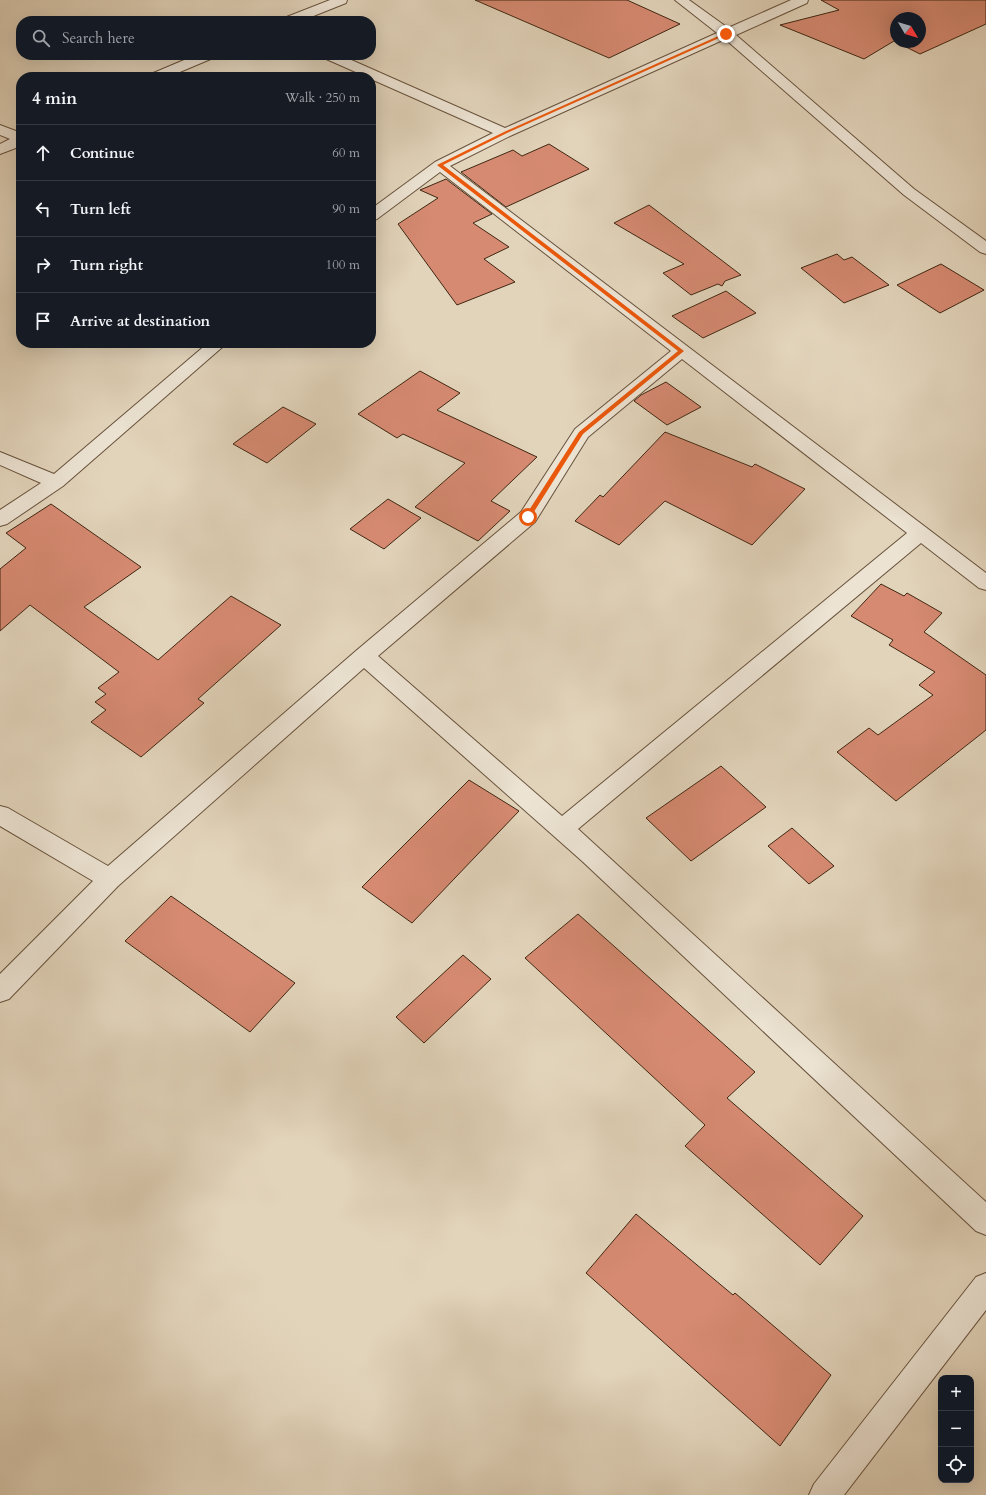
<!DOCTYPE html>
<meta charset="utf-8">
<style>
:root{--surface:#171b24;--page:#20242c;--text:#f1f3f6;--muted:#9ea1a6;--line:#363941}
body{margin:0;font-family:Cardo,serif;background:var(--page);color:var(--text)}
.controls{position:absolute;right:12px;bottom:12px;display:grid;overflow:hidden;border-radius:8px;box-shadow:0 4px 16px #0002}
.controls button{width:36px;height:36px;display:grid;place-items:center;padding:0;border:0;border-bottom:1px solid var(--line);background:var(--surface);color:var(--text);font:20px sans-serif}
.compass{position:absolute;left:890px;top:12px;width:36px;height:36px;border-radius:50%;background:var(--surface);box-shadow:0 4px 16px #0002;rotate:128deg}
.stop{position:absolute;width:12px;height:12px;margin:-9px;border:3px solid #ea580c;border-radius:50%;background:#fff}
.stop.end{background:#ea580c;border-color:#fff;box-shadow:0 1px 4px #0008}
.list{margin:0;padding:0;list-style:none}
h2{display:flex;justify-content:space-between;align-items:center;height:52px;margin:0;padding:0 16px;font-size:17px}
h2 small{font-size:13px;font-weight:400;color:var(--muted)}
.list li{display:grid;grid-template-columns:26px 1fr auto;gap:12px;align-items:center;box-sizing:border-box;height:56px;padding:0 16px;border-top:1px solid var(--line)}
.list b{display:block;font-size:15px;white-space:nowrap}
.list em{font-size:13px;font-style:normal;color:var(--muted)}
.icon{flex:none;width:22px;height:22px;fill:none;stroke:currentColor;stroke-width:2;stroke-linecap:round;stroke-linejoin:round}
.map{position:relative;flex:none;width:986px;height:1495px;overflow:hidden}
.search{position:absolute;background:var(--surface);box-shadow:0 4px 16px #0002;left:16px;top:16px;width:360px;height:44px;display:flex;align-items:center;gap:10px;box-sizing:border-box;padding:0 14px;border-radius:16px;color:var(--muted);font-size:15px}
.panel{position:absolute;background:var(--surface);box-shadow:0 4px 16px #0002;left:16px;top:72px;width:360px;height:276px;border-radius:16px}
.map>svg:first-child{display:block}
</style>
<div class="map">
<svg width="986" height="1495" viewBox="0 0 986 1495">
<rect width="100%" height="100%" fill="#e2d4bb"/>
<filter id="stains"><feTurbulence type="fractalNoise" baseFrequency=".005" numOctaves="4"/><feColorMatrix values="0 0 0 0 .2 0 0 0 0 .09 0 0 0 0 .02 0 0 0 .5 -.17"/></filter>
<radialGradient id="worn" r=".72"><stop offset=".6" stop-color="#630" stop-opacity="0"/><stop offset="1" stop-color="#630" stop-opacity=".3"/></radialGradient>
<g fill="#d68a72" stroke="#3f2712" fill-rule="evenodd">
<path d="M 475,0 L 627,0 L 680,24 L 609,58 Z"/>
<path d="M 821,0 L 986,0 L 986,24 L 920,54 L 894,41 L 864,59 L 780,25 L 839,10 ZM 896,18 L 920,18 L 920,42 L 896,42 Z"/>
<path d="M 549,144 L 589,169 L 506,207 L 461,172 L 513,150 L 522,156 Z"/>
<path d="M 446,179 L 492,214 L 473,223 L 509,247 L 484,259 L 515,282 L 457,305 L 398,224 L 438,198 L 420,190 Z"/>
<path d="M 649,205 L 720,259 L 741,275 L 725,281 L 722,286 L 718,284 L 691,295 L 663,273 L 684,264 L 614,223 Z"/>
<path d="M 837,254 L 844,260 L 852,257 L 889,285 L 844,303 L 801,268 Z"/>
<path d="M 941,264 L 984,290 L 940,313 L 897,285 Z"/>
<path d="M 726,291 L 756,313 L 703,338 L 672,316 Z"/>
<path d="M 420,371 L 460,393 L 437,410 L 537,457 L 491,501 L 510,511 L 478,541 L 415,507 L 465,463 L 403,434 L 397,438 L 358,414 Z"/>
<path d="M 666,382 L 701,407 L 667,425 L 634,401 L 641,395 Z"/>
<path d="M 283,407 L 316,424 L 267,463 L 233,444 Z"/>
<path d="M 665,432 L 752,467 L 755,464 L 805,489 L 752,545 L 665,501 L 619,545 L 575,521 L 600,495 L 603,497 Z"/>
<path d="M 388,499 L 421,518 L 384,549 L 350,529 Z"/>
<path d="M 51,504 L 141,567 L 84,607 L 158,660 L 231,596 L 281,625 L 198,699 L 204,703 L 141,757 L 91,722 L 106,710 L 95,702 L 106,694 L 98,688 L 119,672 L 30,605 L 0,631 L 0,569 L 26,548 L 6,533 Z"/>
<path d="M 881,584 L 904,596 L 907,593 L 942,613 L 924,632 L 986,675 L 986,730 L 896,801 L 837,752 L 869,728 L 878,735 L 933,695 L 919,685 L 935,672 L 889,645 L 893,640 L 851,616 Z"/>
<path d="M 721,766 L 766,807 L 691,861 L 646,818 Z"/>
<path d="M 469,780 L 519,811 L 412,923 L 362,887 Z"/>
<path d="M 792,828 L 834,866 L 809,884 L 768,846 Z"/>
<path d="M 171,896 L 295,983 L 250,1032 L 125,941 Z"/>
<path d="M 578,914 L 755,1072 L 727,1098 L 863,1216 L 820,1265 L 685,1146 L 705,1125 L 525,958 Z"/>
<path d="M 463,955 L 491,979 L 424,1043 L 396,1017 Z"/>
<path d="M 636,1214 L 733,1295 L 735,1293 L 831,1375 L 780,1446 L 586,1273 Z"/>
</g>
<g fill="none" stroke-linecap="round" stroke-linejoin="round">
<defs>
<g id="street">
<path d="M 330,0 L 347,0 L 346,3 L 301,21 L 282,21 L 284,18 Z"/>
<path d="M 675,0 L 689,0 L 728,28 L 791,0 L 808,0 L 807,3 L 736,35 L 914,189 L 986,241 L 986,254 L 980,252 L 904,195 L 725,39 L 510,136 L 450,166 L 986,573 L 986,590 L 979,588 L 921,543 L 578,829 L 986,1202 L 986,1235 L 976,1231 L 582,861 L 364,668 L 118,886 L 9,999 L 0,1002 L 0,974 L 93,881 L 0,826 L 0,806 L 8,808 L 108,866 L 357,650 L 521,512 L 575,429 L 671,351 L 440,172 L 377,219 L 371,221 L 371,209 L 435,162 L 493,133 L 371,79 L 371,77 L 367,77 L 324,58 L 322,55 L 340,55 L 505,128 L 717,33 ZM 682,359 L 907,533 L 562,816 L 378,656 L 535,522 L 588,437 Z"/>
<path d="M 196,55 L 215,55 L 213,58 L 168,77 L 149,77 L 151,74 Z"/>
<path d="M 0,125 L 21,133 L 21,146 L 0,154 L 0,144 L 10,139 L 0,135 Z"/>
<path d="M 208,343 L 227,343 L 63,486 L 7,524 L 0,526 L 0,510 L 41,483 L 0,465 L 0,452 L 54,474 Z"/>
<path d="M 986,1273 L 986,1310 L 844,1495 L 809,1495 L 814,1484 L 976,1277 Z"/>
</g>
</defs>
<use href="#street" stroke="#68523c" stroke-width="2"/>
<use href="#street" fill="#ece3d3" fill-rule="evenodd"/>
</g>
<path fill="#ea580c" d="M 725,33 L 728,34 L 507,133 L 443,165 L 684,351 L 583,434 L 530,518 L 526,518 L 526,515 L 579,432 L 678,351 L 437,165 L 504,132 Z"/>
<rect width="100%" height="100%" filter="url(#stains)"/>
<rect width="100%" height="100%" fill="url(#worn)"/>
</svg>
<div class="controls">
<button>+</button>
<button>−</button>
<button><svg class="icon" aria-label="locate" viewBox="0 0 24 24"><circle cx="12" cy="12" r="6"/><path d="M12 2v4M12 18v4M2 12h4M18 12h4"/></svg></button>
</div>
<svg class="compass" viewBox="-18 -18 36 36"><path d="M0-13l5 13h-10z" fill="#e53935"/><path d="M0 13l5-13h-10z" fill="#9ea1a6"/></svg>
<div class="stop" style="left:528px;top:517px"></div>
<div class="stop end" style="left:726px;top:34px"></div>
<div class="search"><svg class="icon" aria-label="search" viewBox="0 0 24 24"><circle cx="10" cy="10" r="6"/><path d="M15 15l6 6"/></svg>Search here</div>
<section class="panel">
<h2>4 min<small>Walk · 250 m</small></h2>
<ul class="list">
<li><svg class="icon" aria-label="ahead" viewBox="0 0 24 24"><path d="M12 20V5M6 11l6-6 6 6"/></svg><div><b>Continue</b></div><em>60 m</em></li>
<li><svg class="icon" aria-label="left" viewBox="0 0 24 24"><path d="M17 20v-9H6M10 6l-5 5 5 5"/></svg><div><b>Turn left</b></div><em>90 m</em></li>
<li><svg class="icon" aria-label="right" viewBox="0 0 24 24"><path d="M7 20v-9h11M14 6l5 5-5 5"/></svg><div><b>Turn right</b></div><em>100 m</em></li>
<li><svg class="icon" aria-label="arrive" viewBox="0 0 24 24"><path d="M6 21V4h12l-3 4 3 4H6"/></svg><div><b>Arrive at destination</b></div></li>
</ul>
</section>
</div>
